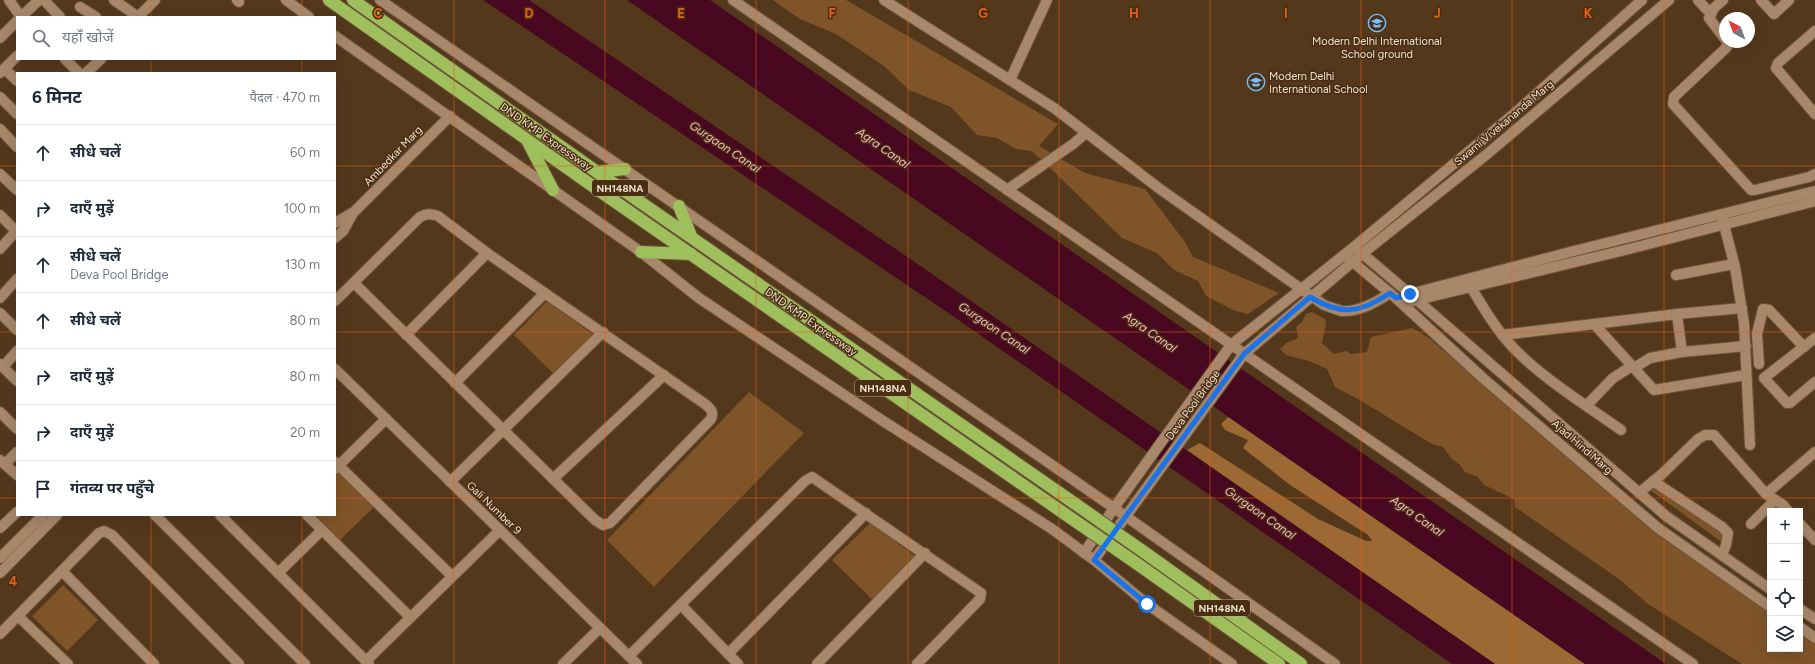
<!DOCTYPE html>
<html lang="hi">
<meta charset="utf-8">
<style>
:root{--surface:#fff;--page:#f6f6f7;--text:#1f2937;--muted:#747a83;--line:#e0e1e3}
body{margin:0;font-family:Figtree,"Noto Sans Devanagari",sans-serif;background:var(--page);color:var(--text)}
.controls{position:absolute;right:12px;bottom:12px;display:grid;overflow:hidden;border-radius:0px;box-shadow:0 4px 16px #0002}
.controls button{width:36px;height:36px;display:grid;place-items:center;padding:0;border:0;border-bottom:1px solid var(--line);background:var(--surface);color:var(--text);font:20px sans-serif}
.compass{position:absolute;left:1719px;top:12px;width:36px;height:36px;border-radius:50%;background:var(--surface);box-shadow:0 4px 16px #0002;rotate:319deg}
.stop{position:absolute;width:12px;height:12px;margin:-9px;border:3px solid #1a73e8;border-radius:50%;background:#fff}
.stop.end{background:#1a73e8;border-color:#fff;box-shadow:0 1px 4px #0008}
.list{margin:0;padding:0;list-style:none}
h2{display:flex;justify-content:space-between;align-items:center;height:52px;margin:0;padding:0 16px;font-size:17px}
h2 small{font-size:13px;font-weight:400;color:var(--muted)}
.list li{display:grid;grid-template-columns:26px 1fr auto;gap:12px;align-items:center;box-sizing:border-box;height:56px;padding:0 16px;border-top:1px solid var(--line)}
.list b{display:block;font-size:15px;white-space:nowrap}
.list p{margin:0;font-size:13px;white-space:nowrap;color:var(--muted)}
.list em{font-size:13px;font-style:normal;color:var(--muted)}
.icon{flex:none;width:22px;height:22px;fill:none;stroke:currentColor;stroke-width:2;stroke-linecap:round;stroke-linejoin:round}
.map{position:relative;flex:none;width:1815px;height:664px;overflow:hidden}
.search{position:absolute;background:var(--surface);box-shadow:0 4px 16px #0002;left:16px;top:16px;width:320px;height:44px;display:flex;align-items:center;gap:10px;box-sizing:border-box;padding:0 14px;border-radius:0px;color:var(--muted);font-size:15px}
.panel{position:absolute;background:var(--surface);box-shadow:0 4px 16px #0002;left:16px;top:72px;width:320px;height:444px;border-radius:0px}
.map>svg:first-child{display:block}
</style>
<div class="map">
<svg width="1815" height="664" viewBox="0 0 1815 664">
<rect width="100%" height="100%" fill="#54381c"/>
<g fill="#7f5428">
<path d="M 773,0 L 846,0 L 1058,124 L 1039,146 L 1085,173 L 1145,189 L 1185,242 L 1193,257 L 1279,293 L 1248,314 L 1233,310 L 1206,296 L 1198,281 L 1174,270 L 1157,253 L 1122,238 L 1043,161 L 1031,151 L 1016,149 L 997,138 L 977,135 L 951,107 L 909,90 L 884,66 L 836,34 L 798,18 Z"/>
<path d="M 547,301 L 595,336 L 555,375 L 514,335 Z"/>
<path d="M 1312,312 L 1325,319 L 1326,324 L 1322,343 L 1334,354 L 1346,351 L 1351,354 L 1367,352 L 1371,337 L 1412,328 L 1429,338 L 1663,538 L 1770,613 L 1770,649 L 1800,649 L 1800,633 L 1815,643 L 1815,664 L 1742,664 L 1648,604 L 1619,579 L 1515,507 L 1514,499 L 1484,485 L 1478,477 L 1465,472 L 1460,465 L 1451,458 L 1443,447 L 1432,444 L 1358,399 L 1335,387 L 1327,369 L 1309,361 L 1286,355 L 1280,349 L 1286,343 L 1298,338 L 1296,327 L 1302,322 L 1306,314 Z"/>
<path d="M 749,392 L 804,433 L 654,587 L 607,540 Z"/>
<path d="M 338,471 L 374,507 L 339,541 L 313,515 L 335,515 L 335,475 Z"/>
<path d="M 1651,487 L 1717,528 L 1721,532 L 1723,543 L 1649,489 Z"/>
<path d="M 870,523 L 919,559 L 875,602 L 832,560 Z"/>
<path d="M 63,585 L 98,620 L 67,651 L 32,616 Z"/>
</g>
<path fill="#9c6934" d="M 1228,417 L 1585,664 L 1495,664 L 1187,450 L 1200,443 L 1318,519 L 1366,541 L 1372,541 L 1368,535 L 1290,485 L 1243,448 L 1248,440 L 1225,430 L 1221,424 Z"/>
<g fill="#470820">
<path d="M 483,0 L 529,0 L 906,256 L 1495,664 L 1452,664 L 950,314 Z"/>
<path d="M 627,0 L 710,0 L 1666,664 L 1585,664 Z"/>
</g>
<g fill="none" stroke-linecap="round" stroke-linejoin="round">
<defs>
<g id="minor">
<path d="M 9,0 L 21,17"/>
<path d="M 44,0 L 60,17"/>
<path d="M 114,0 L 138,17"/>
<path d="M 237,0 L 239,2"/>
<path d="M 286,0 L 309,17"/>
<path d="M 380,0 L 1114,508 L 1335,664"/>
<path d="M 733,0 L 1693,664"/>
<path d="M 884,0 L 1054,108 L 1160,189 L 1324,305 C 1330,307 1337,310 1342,311 C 1359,312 1377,302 1390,293"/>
<path d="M 1698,0 L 1711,14"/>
<path d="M 1723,0 L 1714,8 L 1709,18 L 1725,39"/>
<path d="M 1761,0 L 1774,14 L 1789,0"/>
<path d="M 80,7 L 96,17"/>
<path d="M 21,17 L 39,0"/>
<path d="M 138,17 L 155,0"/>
<path d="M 1815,31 L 1778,63 L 1776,68 L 1815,114"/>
<path d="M 335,36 L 641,252 L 699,298 L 880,419 L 1052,529 L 1094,560 L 1147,604 L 1232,664"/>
<path d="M 0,38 L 17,21"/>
<path d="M 1727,42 L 1727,47 L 1674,97 L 1673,104 L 1751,190 L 1755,190 L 1809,177 L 1815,174"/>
<path d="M 65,59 L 79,73"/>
<path d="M 5,69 L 17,81"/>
<path d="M 0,73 L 17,56"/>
<path d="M 86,73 L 101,59"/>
<path d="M 1010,80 L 1047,0"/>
<path d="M 0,97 L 17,114"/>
<path d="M 0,129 L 17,147"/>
<path d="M 0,174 L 17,190"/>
<path d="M 1007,190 L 1073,144 L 1086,133"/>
<path d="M 0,215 L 16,231"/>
<path d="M 1722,217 L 1735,267 L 1744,323 L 1750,445"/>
<path d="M 335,223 L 352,213"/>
<path d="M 335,238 L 343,231 L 353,213 L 450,116"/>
<path d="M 0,249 L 17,230"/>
<path d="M 1358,250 L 1410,294 L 1666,516 L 1770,589"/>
<path d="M 1348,258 L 1397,299 L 1484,379 L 1658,528 L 1770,607"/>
<path d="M 1676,275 L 1734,264"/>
<path d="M 1471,287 C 1482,306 1494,326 1509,343 C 1536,374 1586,405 1621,430"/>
<path d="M 1406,295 L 1574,251 L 1815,191"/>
<path d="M 0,298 L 17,279"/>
<path d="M 335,301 L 420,217 C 427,213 431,214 438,216 L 487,253 L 705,404 C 711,409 714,412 711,419 L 610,523 L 603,525 L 595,520 L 354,283"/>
<path d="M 1413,301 L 1633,248 L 1815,201"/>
<path d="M 0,313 L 17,330"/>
<path d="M 1677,314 L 1682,352 L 1746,346"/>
<path d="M 1594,324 L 1654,390 L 1746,375"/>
<path d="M 406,335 L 487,253"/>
<path d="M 1502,335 L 1677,314 L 1742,308"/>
<path d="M 1815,338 L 1764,378 L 1787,403 L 1790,403 L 1815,382"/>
<path d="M 0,364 L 17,381"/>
<path d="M 1759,364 L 1757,334 L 1763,309 L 1769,310 L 1804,347"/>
<path d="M 3,367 L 17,351"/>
<path d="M 1634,368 L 1650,358 L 1682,352"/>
<path d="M 335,369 L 637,664"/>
<path d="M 455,383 L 545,293"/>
<path d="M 1587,405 L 1613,378 L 1632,366"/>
<path d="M 0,412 L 17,429"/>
<path d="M 0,460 L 17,475"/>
<path d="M 335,462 L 452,576"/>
<path d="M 5,464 L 17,452"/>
<path d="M 335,469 L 386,419"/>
<path d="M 553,479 L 664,375"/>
<path d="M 1653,481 L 1722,527 L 1728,533 L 1726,545 L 1722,555"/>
<path d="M 450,482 L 603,332"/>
<path d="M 1639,493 L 1662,474 L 1698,439 L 1705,435 L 1714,435 L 1766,494 L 1783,505 L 1788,511"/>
<path d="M 1766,494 L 1815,452"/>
<path d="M 155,515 L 305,664"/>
<path d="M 220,515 L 369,664"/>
<path d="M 307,515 L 410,617"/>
<path d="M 1751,524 L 1775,500"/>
<path d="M 1800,524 L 1815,540"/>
<path d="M 0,528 L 17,512"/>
<path d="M 1084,553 L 1114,508 L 1231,345 L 1354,247 L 1516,112 L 1642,0"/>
<path d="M 0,558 L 43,515"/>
<path d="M 1094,560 L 1244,354 L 1362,254 L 1486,155 L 1669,0"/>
<path d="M 62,571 L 154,664"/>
<path d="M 0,573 L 57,515"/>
<path d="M 278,573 L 322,530"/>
<path d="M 681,605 L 738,664"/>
<path d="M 1800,609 L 1815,619"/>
<path d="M 18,616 L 68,664"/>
<path d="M 1800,627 L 1815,638"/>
<path d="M 0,634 L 99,533 L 104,531 L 112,535 L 239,664"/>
<path d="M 728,654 L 866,513"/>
<path d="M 629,656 L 805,481 L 812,477 L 981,593 L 980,599 L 917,664"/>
<path d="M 366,661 L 500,530"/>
<path d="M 563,664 L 600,628"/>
<path d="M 817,664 L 925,553"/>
</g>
<g id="highway">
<path d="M 329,0 L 604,194 L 1065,514"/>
<path d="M 353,0 L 597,172 L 1074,503"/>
<path d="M 528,142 L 553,190"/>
<path d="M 597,172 L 625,169"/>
<path d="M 679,206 L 691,236"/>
<path d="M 641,252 L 691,254"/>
<path d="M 1144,552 L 1301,664"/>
<path d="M 1136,563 L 1279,664"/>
</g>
</defs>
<use href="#minor" stroke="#6c553b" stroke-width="12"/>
<use href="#highway" stroke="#6c553b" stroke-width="14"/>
<use href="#minor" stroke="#a8876a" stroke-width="10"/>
<use href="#highway" stroke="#9fbe5c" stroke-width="12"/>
<defs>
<g id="highway-bridge">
<path d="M 1074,503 L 1144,552"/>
<path d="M 1065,514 L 1136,563"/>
</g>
</defs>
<use href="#highway-bridge" stroke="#6c553b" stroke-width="14" stroke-linecap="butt"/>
<use href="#highway-bridge" stroke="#9fbe5c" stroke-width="12"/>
</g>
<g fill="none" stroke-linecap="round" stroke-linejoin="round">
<path stroke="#1a73e8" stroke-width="5" d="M 1147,604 L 1094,560 L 1244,354 L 1310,297 C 1341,316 1360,313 1390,293 L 1396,298 L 1410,294"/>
</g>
<path fill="none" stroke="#e86016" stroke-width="1" stroke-opacity="0.55" d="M 151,0 L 151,17M 302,0 L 302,17M 454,0 L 454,664M 605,0 L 605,664M 756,0 L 756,664M 908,0 L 908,664M 1059,0 L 1059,664M 1210,0 L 1210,664M 1361,0 L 1361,664M 1512,0 L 1512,664M 1664,0 L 1664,664M 151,59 L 151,73M 302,59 L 302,73M 0,166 L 17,166M 335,166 L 1815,166M 0,332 L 17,332M 335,332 L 1815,332M 0,498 L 17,498M 335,498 L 1815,498M 151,515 L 151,664M 302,515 L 302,664"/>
<defs>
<symbol id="school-ring" viewBox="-11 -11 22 22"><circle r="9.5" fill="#492e12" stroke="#79bff8" stroke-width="1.5"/><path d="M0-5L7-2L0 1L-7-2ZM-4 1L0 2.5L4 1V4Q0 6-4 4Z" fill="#79bff8"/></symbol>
</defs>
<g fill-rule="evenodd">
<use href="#school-ring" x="1367" y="13" width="20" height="20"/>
<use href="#school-ring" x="1246" y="72" width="20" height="20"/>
</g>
<g text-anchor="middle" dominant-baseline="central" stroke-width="3" stroke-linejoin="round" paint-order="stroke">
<g fill="#492e12" stroke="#beaa96" stroke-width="1">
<rect x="592" y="180" width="56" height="16" rx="3"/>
<rect x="855" y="380" width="56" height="16" rx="3"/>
<rect x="1194" y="600" width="56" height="16" rx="3"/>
</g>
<g font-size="10" font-weight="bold" fill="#f0dfcf">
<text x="620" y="188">NH148NA</text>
<text x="883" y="388">NH148NA</text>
<text x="1222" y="608">NH148NA</text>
</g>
<g font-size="11" fill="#f0dfcf" stroke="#492e12">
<text x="1377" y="41">Modern Delhi International<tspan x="1377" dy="13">School ground</tspan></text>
<text x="1269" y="76" text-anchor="start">Modern Delhi<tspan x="1269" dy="13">International School</tspan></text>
</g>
<g font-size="11" fill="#f0dfcf" stroke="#492e12">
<text transform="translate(1504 123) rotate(-40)">Swami Vivekananda Marg</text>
<text transform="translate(546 137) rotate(35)">DND KMP Expressway</text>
<text transform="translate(393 156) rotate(-46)">Ambedkar Marg</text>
<text transform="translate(811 322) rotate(35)">DND KMP Expressway</text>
<text transform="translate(1193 405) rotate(-54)">Deva Pool Bridge</text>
<text transform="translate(1582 447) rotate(41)">Ajad Hind Marg</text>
<text transform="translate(494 508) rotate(44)">Gali Number 9</text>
</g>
<g font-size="12" font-style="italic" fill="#f6b7c5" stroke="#492e12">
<text transform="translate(725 147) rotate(34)">Gurgaon Canal</text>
<text transform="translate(883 148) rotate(35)">Agra Canal</text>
<text transform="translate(994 328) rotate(34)">Gurgaon Canal</text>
<text transform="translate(1150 332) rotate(35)">Agra Canal</text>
<text transform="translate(1260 513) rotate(35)">Gurgaon Canal</text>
<text transform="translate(1417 516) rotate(35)">Agra Canal</text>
</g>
</g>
<g font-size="13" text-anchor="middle" font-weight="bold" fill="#e86016" stroke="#492e12" stroke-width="3" stroke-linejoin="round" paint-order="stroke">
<text x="378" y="18">C</text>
<text x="529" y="18">D</text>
<text x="681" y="18">E</text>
<text x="832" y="18">F</text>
<text x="983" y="18">G</text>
<text x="1134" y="18">H</text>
<text x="1286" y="18">I</text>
<text x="1437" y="18">J</text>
<text x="1588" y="18">K</text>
<text x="13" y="586">4</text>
</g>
</svg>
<div class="controls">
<button>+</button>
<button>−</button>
<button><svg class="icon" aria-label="locate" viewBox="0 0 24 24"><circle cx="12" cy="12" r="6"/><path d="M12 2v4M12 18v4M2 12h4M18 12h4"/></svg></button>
<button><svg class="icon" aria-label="layers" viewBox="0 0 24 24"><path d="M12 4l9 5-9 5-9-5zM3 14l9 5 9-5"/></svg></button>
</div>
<svg class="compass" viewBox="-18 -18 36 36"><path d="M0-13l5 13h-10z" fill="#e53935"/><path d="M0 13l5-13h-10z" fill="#747a83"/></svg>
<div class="stop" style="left:1147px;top:604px"></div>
<div class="stop end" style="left:1410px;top:294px"></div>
<div class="search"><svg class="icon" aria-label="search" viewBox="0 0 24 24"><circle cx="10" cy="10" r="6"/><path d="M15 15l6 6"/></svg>यहाँ खोजें</div>
<section class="panel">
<h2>6 मिनट<small>पैदल · 470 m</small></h2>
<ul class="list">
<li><svg class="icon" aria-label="ahead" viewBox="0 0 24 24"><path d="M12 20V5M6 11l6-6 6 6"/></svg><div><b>सीधे चलें</b></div><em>60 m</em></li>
<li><svg class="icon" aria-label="right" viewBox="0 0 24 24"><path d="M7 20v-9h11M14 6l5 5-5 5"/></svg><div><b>दाएँ मुड़ें</b></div><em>100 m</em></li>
<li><svg class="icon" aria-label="ahead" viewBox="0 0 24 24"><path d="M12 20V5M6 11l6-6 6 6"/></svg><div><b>सीधे चलें</b><p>Deva Pool Bridge</p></div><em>130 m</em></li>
<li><svg class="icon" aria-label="ahead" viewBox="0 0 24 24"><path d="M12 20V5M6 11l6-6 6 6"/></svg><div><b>सीधे चलें</b></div><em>80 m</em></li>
<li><svg class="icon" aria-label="right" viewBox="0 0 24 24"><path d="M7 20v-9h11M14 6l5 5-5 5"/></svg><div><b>दाएँ मुड़ें</b></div><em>80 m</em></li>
<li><svg class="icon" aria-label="right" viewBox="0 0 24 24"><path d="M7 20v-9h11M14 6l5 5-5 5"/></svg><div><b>दाएँ मुड़ें</b></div><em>20 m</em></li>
<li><svg class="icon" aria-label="arrive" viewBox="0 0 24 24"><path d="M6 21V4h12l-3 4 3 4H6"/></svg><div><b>गंतव्य पर पहुँचे</b></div></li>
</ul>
</section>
</div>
